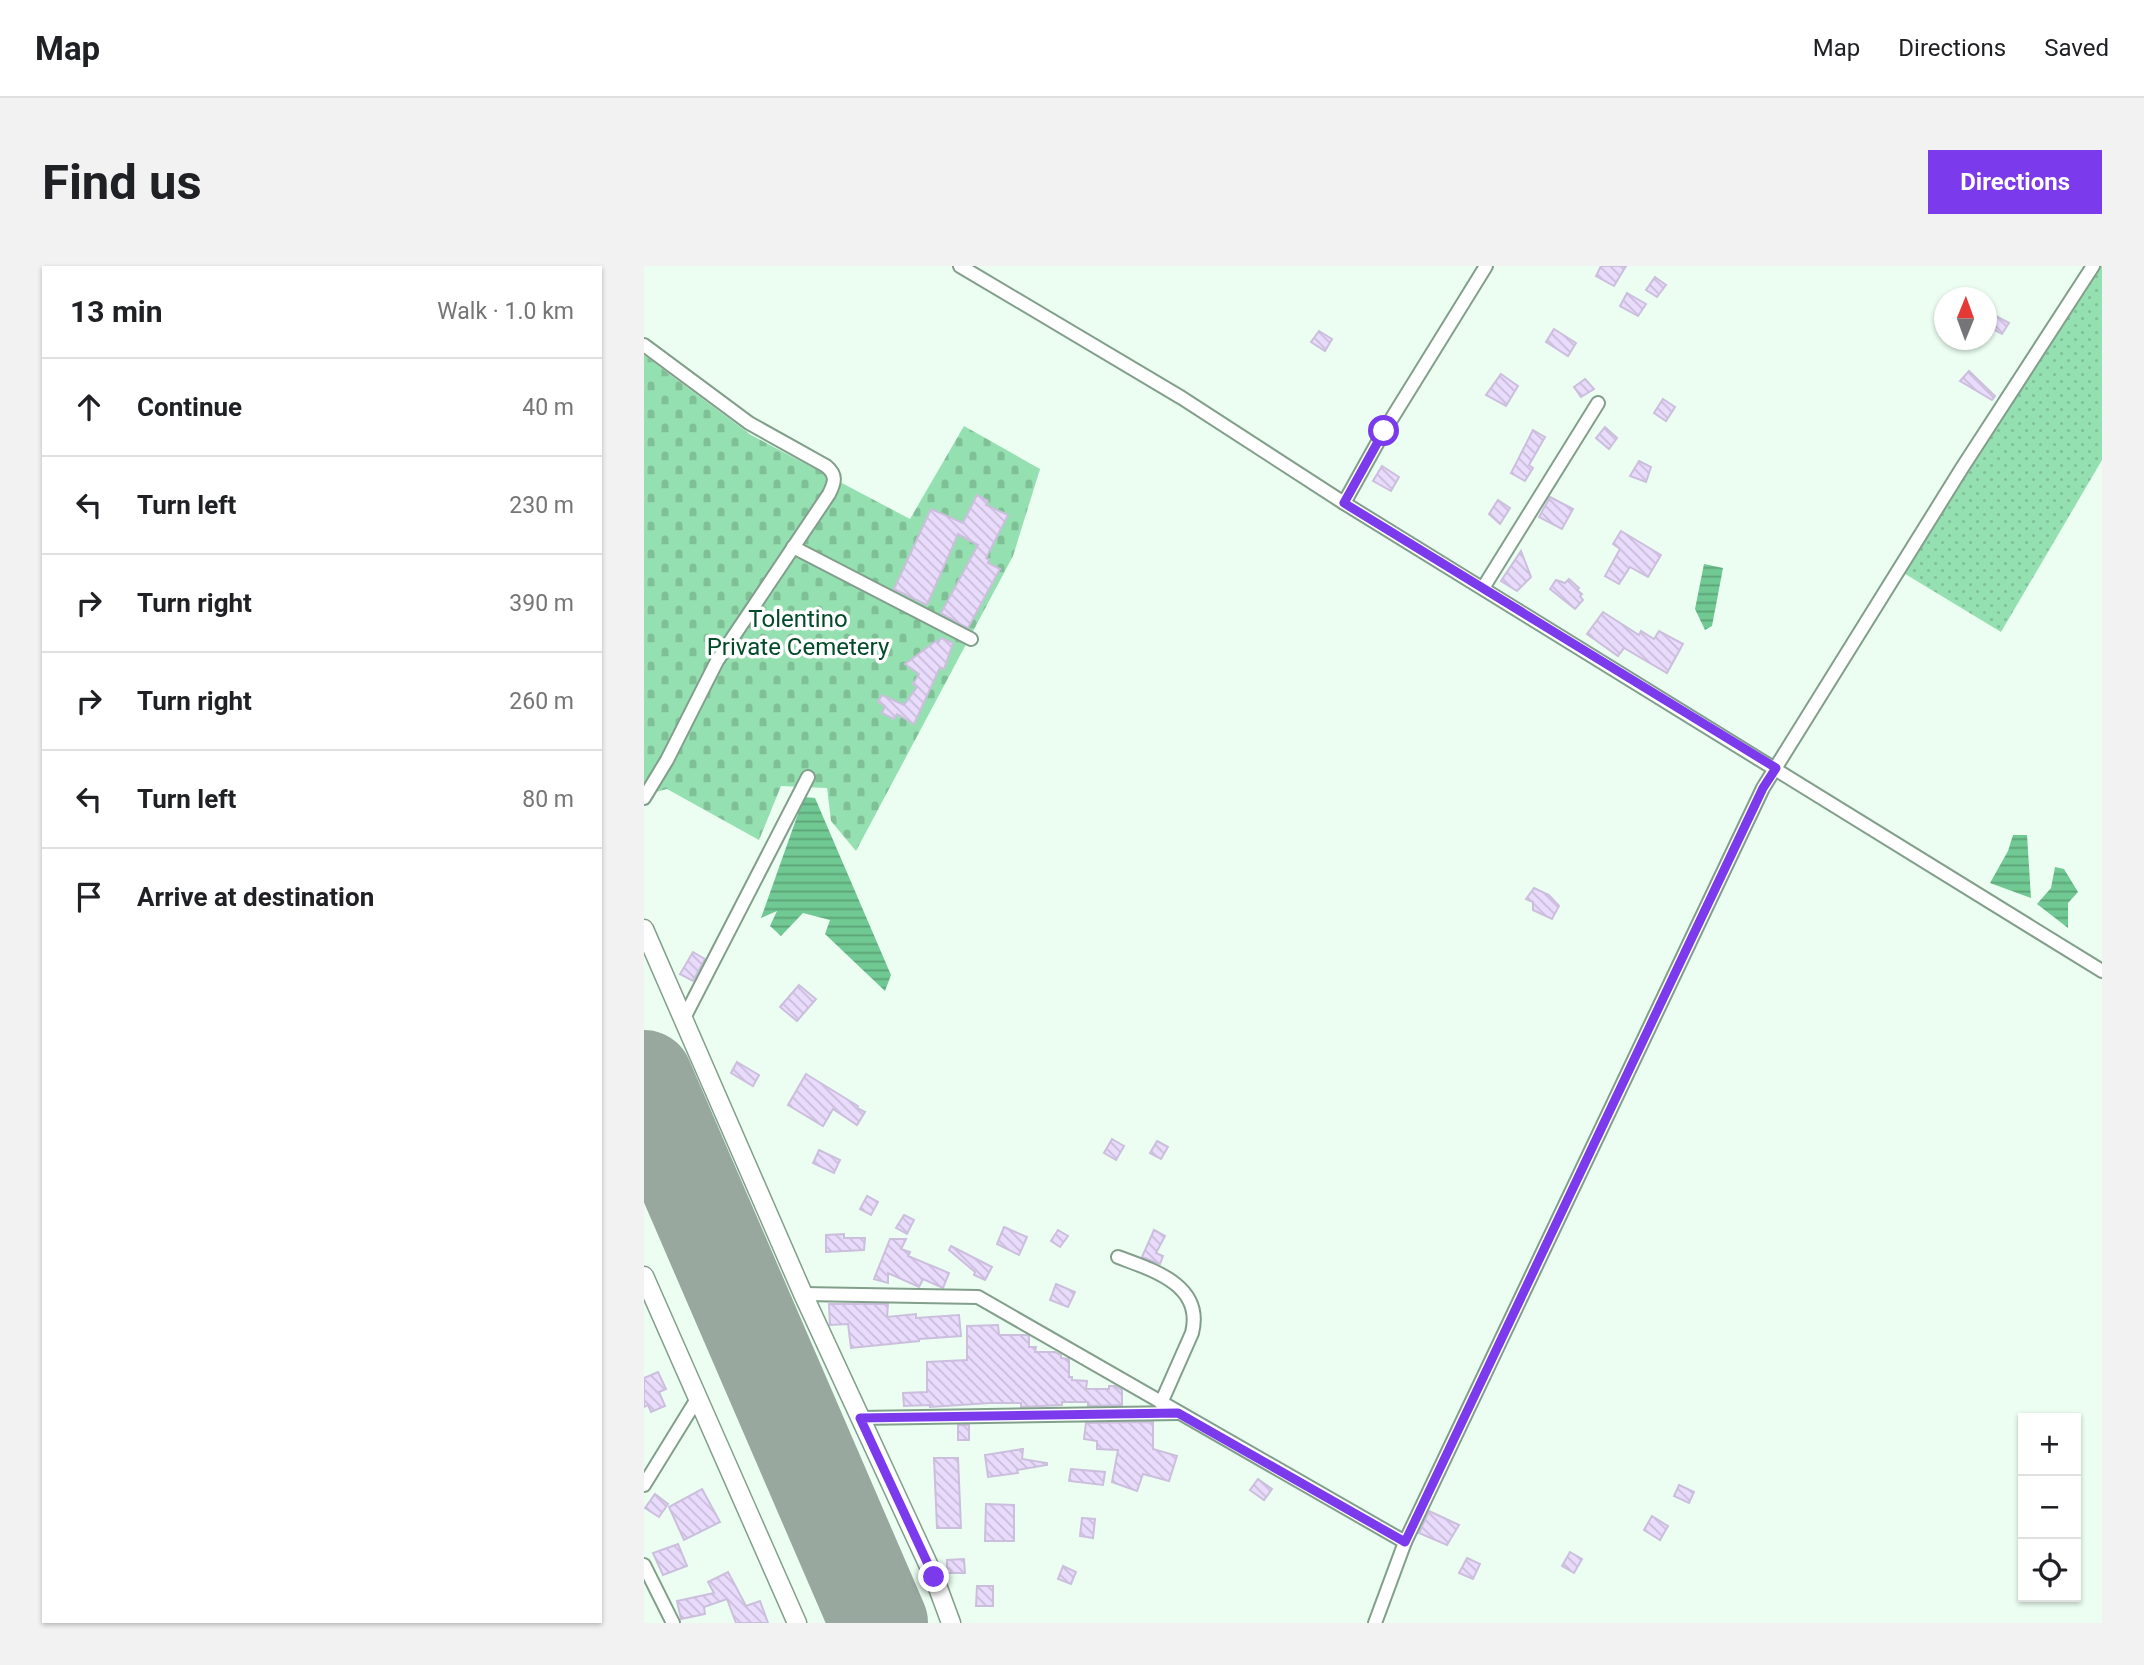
<!DOCTYPE html>
<meta charset="utf-8">
<style>
:root{--surface:#fff;--page:#f2f2f2;--text:#202124;--muted:#757577;--line:#e0e0e0;--accent:#7c3aed}
body{margin:0;font-family:Roboto,sans-serif;background:var(--page);color:var(--text)}
.controls{position:absolute;right:21px;bottom:21px;display:grid;overflow:hidden;border-radius:0px;box-shadow:0 2px 5px #0004}
.controls button{width:63px;height:63px;display:grid;place-items:center;padding:0;border:0;border-bottom:2px solid var(--line);background:var(--surface);color:var(--text);font:35px sans-serif}
.compass{position:absolute;left:1290px;top:21px;width:63px;height:63px;border-radius:50%;background:var(--surface);box-shadow:0 2px 5px #0004;rotate:1deg}
.stop{position:absolute;width:21px;height:21px;margin:-16px;border:5px solid #7c3aed;border-radius:50%;background:#fff}
.stop.end{background:#7c3aed;border-color:#fff;box-shadow:0 2px 7px #0008}
.list{margin:0;padding:0;list-style:none}
h2{display:flex;justify-content:space-between;align-items:center;height:91px;margin:0;padding:0 28px;font-size:30px}
h2 small{font-size:23px;font-weight:400;color:var(--muted)}
.list li{display:grid;grid-template-columns:46px 1fr auto;gap:21px;align-items:center;box-sizing:border-box;height:98px;padding:0 28px;border-top:2px solid var(--line)}
.list b{display:block;font-size:26px;white-space:nowrap}
.list em{font-size:23px;font-style:normal;color:var(--muted)}
.icon{flex:none;width:38px;height:38px;fill:none;stroke:currentColor;stroke-width:2;stroke-linecap:round;stroke-linejoin:round}
.map{position:relative;flex:none;width:1458px;height:1357px;overflow:hidden;border-radius:0px}
header{display:flex;align-items:center;gap:42px;box-sizing:border-box;height:98px;padding:0 35px;background:var(--surface);border-bottom:2px solid var(--line)}
header strong{font-size:33px}
nav{display:flex;gap:38px;margin-inline-start:auto;font-size:24px}
.intro{display:flex;align-items:center;justify-content:space-between;box-sizing:border-box;height:168px;padding:0 42px}
h1{margin:0;font-size:49px}
.button{padding:18px 32px;border-radius:0px;background:var(--accent);color:#fff;font-size:24px;font-weight:700}
main{display:flex;gap:42px;padding:0 42px}
aside{flex:1;background:var(--surface);border-radius:0px;box-shadow:0 2px 5px #0004}
.map>svg:first-child{display:block}
</style>
<header>
<strong>Map</strong>
<nav><a>Map</a><a>Directions</a><a>Saved</a></nav>
</header>
<div class="intro"><h1>Find us</h1><a class="button">Directions</a></div>
<main>
<aside>
<h2>13 min<small>Walk · 1.0 km</small></h2>
<ul class="list">
<li><svg class="icon" aria-label="ahead" viewBox="0 0 24 24"><path d="M12 20V5M6 11l6-6 6 6"/></svg><div><b>Continue</b></div><em>40 m</em></li>
<li><svg class="icon" aria-label="left" viewBox="0 0 24 24"><path d="M17 20v-9H6M10 6l-5 5 5 5"/></svg><div><b>Turn left</b></div><em>230 m</em></li>
<li><svg class="icon" aria-label="right" viewBox="0 0 24 24"><path d="M7 20v-9h11M14 6l5 5-5 5"/></svg><div><b>Turn right</b></div><em>390 m</em></li>
<li><svg class="icon" aria-label="right" viewBox="0 0 24 24"><path d="M7 20v-9h11M14 6l5 5-5 5"/></svg><div><b>Turn right</b></div><em>260 m</em></li>
<li><svg class="icon" aria-label="left" viewBox="0 0 24 24"><path d="M17 20v-9H6M10 6l-5 5 5 5"/></svg><div><b>Turn left</b></div><em>80 m</em></li>
<li><svg class="icon" aria-label="arrive" viewBox="0 0 24 24"><path d="M6 21V4h12l-3 4 3 4H6"/></svg><div><b>Arrive at destination</b></div></li>
</ul>
</aside>
<div class="map">
<svg width="1458" height="1357" viewBox="0 0 1458 1357">
<defs>
<pattern id="grass-dots" width="8" height="8" patternUnits="userSpaceOnUse" patternTransform="scale(1.75)"><rect width="8" height="8" fill="#95e0b0"/><path d="M2 2h.1M6 6h.1" fill="none" stroke="#80c097" stroke-width="1.8" stroke-linecap="round"/></pattern>
<pattern id="cemetery-stones" width="16" height="16" patternUnits="userSpaceOnUse" patternTransform="scale(1.75)"><rect width="16" height="16" fill="#95e0b0"/><path d="M2 7V4a2 2 0 0 1 4 0v3zM10 15v-3a2 2 0 0 1 4 0v3z" fill="#80c097"/></pattern>
<pattern id="water-rules" width="6" height="5" patternUnits="userSpaceOnUse" patternTransform="scale(1.75)"><rect width="6" height="5" fill="#70c892"/><path d="M0 2.5h6" fill="none" stroke="#5ca377"/></pattern>
<pattern id="building-back-hatch" width="6" height="6" patternUnits="userSpaceOnUse" patternTransform="scale(1.75)"><rect width="6" height="6" fill="#e9dbfc"/><path d="M-1 5l2 2M0 0l6 6M5-1l2 2" fill="none" stroke="#c8bcd8"/></pattern>
</defs>
<rect width="100%" height="100%" fill="#ebfef1"/>
<path fill="url(#grass-dots)" d="M 1451,0 L 1458,0 L 1458,194 L 1357,366 L 1258,306 Z"/>
<path fill="url(#cemetery-stones)" d="M 0,89 L 107,169 L 266,253 L 320,160 L 396,203 L 369,290 L 212,585 L 187,555 L 183,522 L 137,520 L 115,574 L 23,523 L 0,529 Z"/>
<g fill="url(#water-rules)">
<path d="M 1060,298 L 1079,302 L 1068,360 L 1061,364 L 1051,343 Z"/>
<path d="M 160,531 L 171,532 L 247,709 L 241,725 L 181,668 L 186,654 L 159,647 L 137,670 L 126,660 L 133,645 L 117,652 Z"/>
<path d="M 1369,569 L 1383,569 L 1387,632 L 1346,617 L 1364,585 Z"/>
<path d="M 1411,601 L 1420,603 L 1434,626 L 1424,637 L 1424,662 L 1393,638 L 1407,622 Z"/>
</g>
<g fill="none" stroke-linecap="round" stroke-linejoin="round">
<path stroke="#98a89e" stroke-width="98" d="M 0,813 L 235,1357"/>
</g>
<g fill="url(#building-back-hatch)" stroke="#ccbfdd" stroke-width="2">
<path d="M 957,0 L 982,0 L 970,20 L 952,10 Z"/>
<path d="M 1011,11 L 1022,19 L 1013,31 L 1002,24 Z"/>
<path d="M 983,27 L 1002,38 L 994,50 L 976,40 Z"/>
<path d="M 1348,48 L 1365,57 L 1358,68 L 1342,59 Z"/>
<path d="M 910,63 L 932,77 L 924,90 L 902,76 Z"/>
<path d="M 675,65 L 688,73 L 681,85 L 667,76 Z"/>
<path d="M 1325,105 L 1351,130 L 1348,134 L 1316,115 Z"/>
<path d="M 857,108 L 874,120 L 862,140 L 842,129 Z"/>
<path d="M 941,113 L 950,123 L 937,131 L 930,121 Z"/>
<path d="M 1019,133 L 1031,141 L 1022,155 L 1010,147 Z"/>
<path d="M 961,161 L 973,172 L 965,183 L 952,172 Z"/>
<path d="M 889,164 L 901,171 L 885,199 L 889,202 L 881,215 L 867,207 Z"/>
<path d="M 995,195 L 1007,201 L 1002,216 L 986,210 Z"/>
<path d="M 738,200 L 755,211 L 747,225 L 729,215 Z"/>
<path d="M 333,229 L 344,235 L 342,239 L 364,249 L 342,292 L 345,294 L 344,297 L 356,303 L 324,362 L 297,347 L 334,279 L 314,268 L 283,339 L 250,323 L 287,243 L 319,257 Z"/>
<path d="M 906,231 L 929,243 L 918,263 L 895,251 Z"/>
<path d="M 854,234 L 866,242 L 856,258 L 845,248 Z"/>
<path d="M 977,265 L 1017,289 L 1004,311 L 986,301 L 975,318 L 961,310 L 976,283 L 969,278 Z"/>
<path d="M 877,285 L 887,311 L 873,325 L 857,315 Z"/>
<path d="M 925,313 L 935,322 L 933,324 L 938,328 L 936,330 L 939,334 L 931,343 L 906,323 L 912,314 L 921,317 Z"/>
<path d="M 959,346 L 995,369 L 997,365 L 1010,373 L 1015,365 L 1039,378 L 1023,407 L 980,382 L 974,390 L 943,368 Z"/>
<path d="M 297,372 L 309,377 L 300,403 L 296,401 L 270,458 L 253,448 L 250,453 L 238,447 L 241,440 L 234,436 L 238,429 L 260,439 L 273,421 L 269,418 L 275,408 L 261,398 L 292,375 L 294,377 Z"/>
<path d="M 890,622 L 905,629 L 915,640 L 908,653 L 889,644 L 889,636 L 882,633 Z"/>
<path d="M 49,686 L 61,693 L 49,715 L 36,708 Z"/>
<path d="M 155,719 L 172,733 L 153,755 L 136,741 Z"/>
<path d="M 93,796 L 115,809 L 109,820 L 87,807 Z"/>
<path d="M 162,808 L 214,840 L 213,842 L 221,846 L 213,859 L 189,843 L 179,860 L 144,839 Z"/>
<path d="M 468,873 L 480,880 L 472,894 L 460,887 Z"/>
<path d="M 513,875 L 524,881 L 517,893 L 506,887 Z"/>
<path d="M 175,884 L 196,894 L 190,907 L 169,897 Z"/>
<path d="M 223,930 L 234,936 L 227,949 L 216,943 Z"/>
<path d="M 260,949 L 270,954 L 263,968 L 252,962 Z"/>
<path d="M 360,961 L 383,971 L 375,989 L 353,978 Z"/>
<path d="M 414,964 L 424,970 L 416,981 L 407,975 Z"/>
<path d="M 510,964 L 521,970 L 512,987 L 519,990 L 516,998 L 498,991 Z"/>
<path d="M 200,968 L 200,972 L 221,972 L 220,984 L 182,986 L 182,969 Z"/>
<path d="M 246,973 L 262,973 L 257,983 L 266,986 L 264,990 L 305,1007 L 299,1022 L 279,1013 L 275,1021 L 244,1007 L 244,1017 L 230,1013 Z"/>
<path d="M 307,980 L 348,1001 L 341,1014 L 330,1009 L 331,1006 L 305,984 Z"/>
<path d="M 412,1018 L 431,1026 L 424,1041 L 406,1034 Z"/>
<path d="M 185,1038 L 244,1038 L 243,1051 L 272,1048 L 272,1052 L 315,1049 L 317,1070 L 275,1073 L 275,1075 L 207,1082 L 204,1058 L 186,1059 Z"/>
<path d="M 354,1059 L 355,1069 L 383,1069 L 385,1070 L 385,1081 L 392,1081 L 391,1086 L 411,1086 L 417,1089 L 417,1092 L 425,1093 L 425,1111 L 428,1111 L 428,1114 L 443,1115 L 442,1123 L 465,1123 L 465,1120 L 471,1120 L 478,1124 L 478,1139 L 444,1140 L 444,1136 L 418,1136 L 418,1139 L 377,1141 L 377,1137 L 346,1137 L 286,1141 L 286,1139 L 260,1140 L 259,1127 L 283,1126 L 283,1096 L 323,1094 L 323,1060 Z"/>
<path d="M 14,1106 L 22,1123 L 15,1126 L 21,1140 L 7,1146 L 4,1139 L 0,1141 L 0,1112 Z"/>
<path d="M 509,1156 L 509,1183 L 533,1190 L 525,1215 L 499,1208 L 493,1225 L 468,1216 L 474,1184 L 453,1183 L 453,1175 L 440,1173 L 442,1157 Z"/>
<rect x="314" y="1159" width="11" height="15"/>
<path d="M 379,1183 L 378,1193 L 403,1197 L 403,1199 L 373,1204 L 374,1207 L 344,1211 L 341,1189 Z"/>
<path d="M 290,1192 L 314,1192 L 317,1262 L 293,1262 Z"/>
<path d="M 427,1203 L 461,1206 L 459,1219 L 425,1215 Z"/>
<path d="M 614,1213 L 628,1223 L 620,1234 L 606,1224 Z"/>
<path d="M 1035,1219 L 1050,1226 L 1045,1237 L 1030,1230 Z"/>
<path d="M 58,1223 L 76,1256 L 40,1274 L 25,1241 Z"/>
<path d="M 11,1228 L 24,1238 L 15,1251 L 1,1242 Z"/>
<path d="M 342,1238 L 370,1239 L 370,1275 L 341,1275 Z"/>
<path d="M 785,1245 L 815,1259 L 803,1279 L 775,1267 Z"/>
<path d="M 1008,1250 L 1024,1260 L 1016,1274 L 1000,1264 Z"/>
<path d="M 438,1252 L 451,1253 L 449,1272 L 436,1270 Z"/>
<path d="M 34,1278 L 43,1300 L 19,1309 L 9,1287 Z"/>
<path d="M 926,1286 L 938,1293 L 930,1307 L 918,1300 Z"/>
<path d="M 823,1292 L 836,1298 L 829,1313 L 815,1307 Z"/>
<path d="M 320,1293 L 321,1307 L 303,1307 L 303,1294 Z"/>
<path d="M 419,1300 L 432,1306 L 427,1318 L 414,1313 Z"/>
<path d="M 84,1306 L 102,1340 L 116,1335 L 124,1357 L 92,1357 L 83,1333 L 60,1341 L 61,1348 L 37,1353 L 33,1335 L 70,1327 L 64,1316 Z"/>
<path d="M 333,1320 L 349,1320 L 349,1340 L 332,1340 Z"/>
</g>
<g fill="none" stroke-linecap="round" stroke-linejoin="round">
<defs>
<g id="street">
<path d="M 316,0 L 538,132 L 700,237 L 1458,705"/>
<path d="M 0,79 L 105,157 L 182,200 C 193,209 191,216 185,228 L 73,395 L 23,494 L 0,532"/>
<path d="M 700,237 L 740,165 L 842,0"/>
<path d="M 149,281 L 327,373"/>
<path d="M 839,322 L 954,137"/>
<path d="M 39,754 L 164,511"/>
<path d="M 474,991 C 509,1004 560,1019 548,1067 L 517,1137"/>
<path d="M 159,1028 L 334,1031 L 761,1276"/>
<path d="M 216,1152 L 534,1147"/>
<path d="M 0,1219 L 53,1133"/>
<path d="M 0,1299 L 29,1357"/>
<path d="M 731,1357 L 761,1276 L 1119,522 L 1318,202 L 1449,0"/>
</g>
<g id="secondary">
<path d="M 0,663 L 159,1028 L 290,1311 L 307,1357"/>
<path d="M 0,1010 L 153,1357"/>
</g>
</defs>
<use href="#street" stroke="#829f8b" stroke-width="16"/>
<use href="#secondary" stroke="#829f8b" stroke-width="21"/>
<use href="#street" stroke="#fff" stroke-width="12"/>
<use href="#secondary" stroke="#fff" stroke-width="18"/>
</g>
<g fill="none" stroke-linecap="round" stroke-linejoin="round">
<path stroke="#7c3aed" stroke-width="9" d="M 290,1311 L 216,1152 L 534,1147 L 761,1276 L 1119,522 L 1132,502 L 700,237 L 740,165"/>
</g>
<g text-anchor="middle" dominant-baseline="central" stroke-width="7" stroke-linejoin="round" paint-order="stroke">
<g font-size="24" fill="#024b29" stroke="#fff">
<text x="154" y="353">Tolentino<tspan x="154" dy="28">Private Cemetery</tspan></text>
</g>
</g>
</svg>
<div class="controls">
<button>+</button>
<button>−</button>
<button><svg class="icon" aria-label="locate" viewBox="0 0 24 24"><circle cx="12" cy="12" r="6"/><path d="M12 2v4M12 18v4M2 12h4M18 12h4"/></svg></button>
</div>
<svg class="compass" viewBox="-18 -18 36 36"><path d="M0-13l5 13h-10z" fill="#e53935"/><path d="M0 13l5-13h-10z" fill="#757577"/></svg>
<div class="stop" style="left:740px;top:165px"></div>
<div class="stop end" style="left:290px;top:1311px"></div>
</div>
</main>
